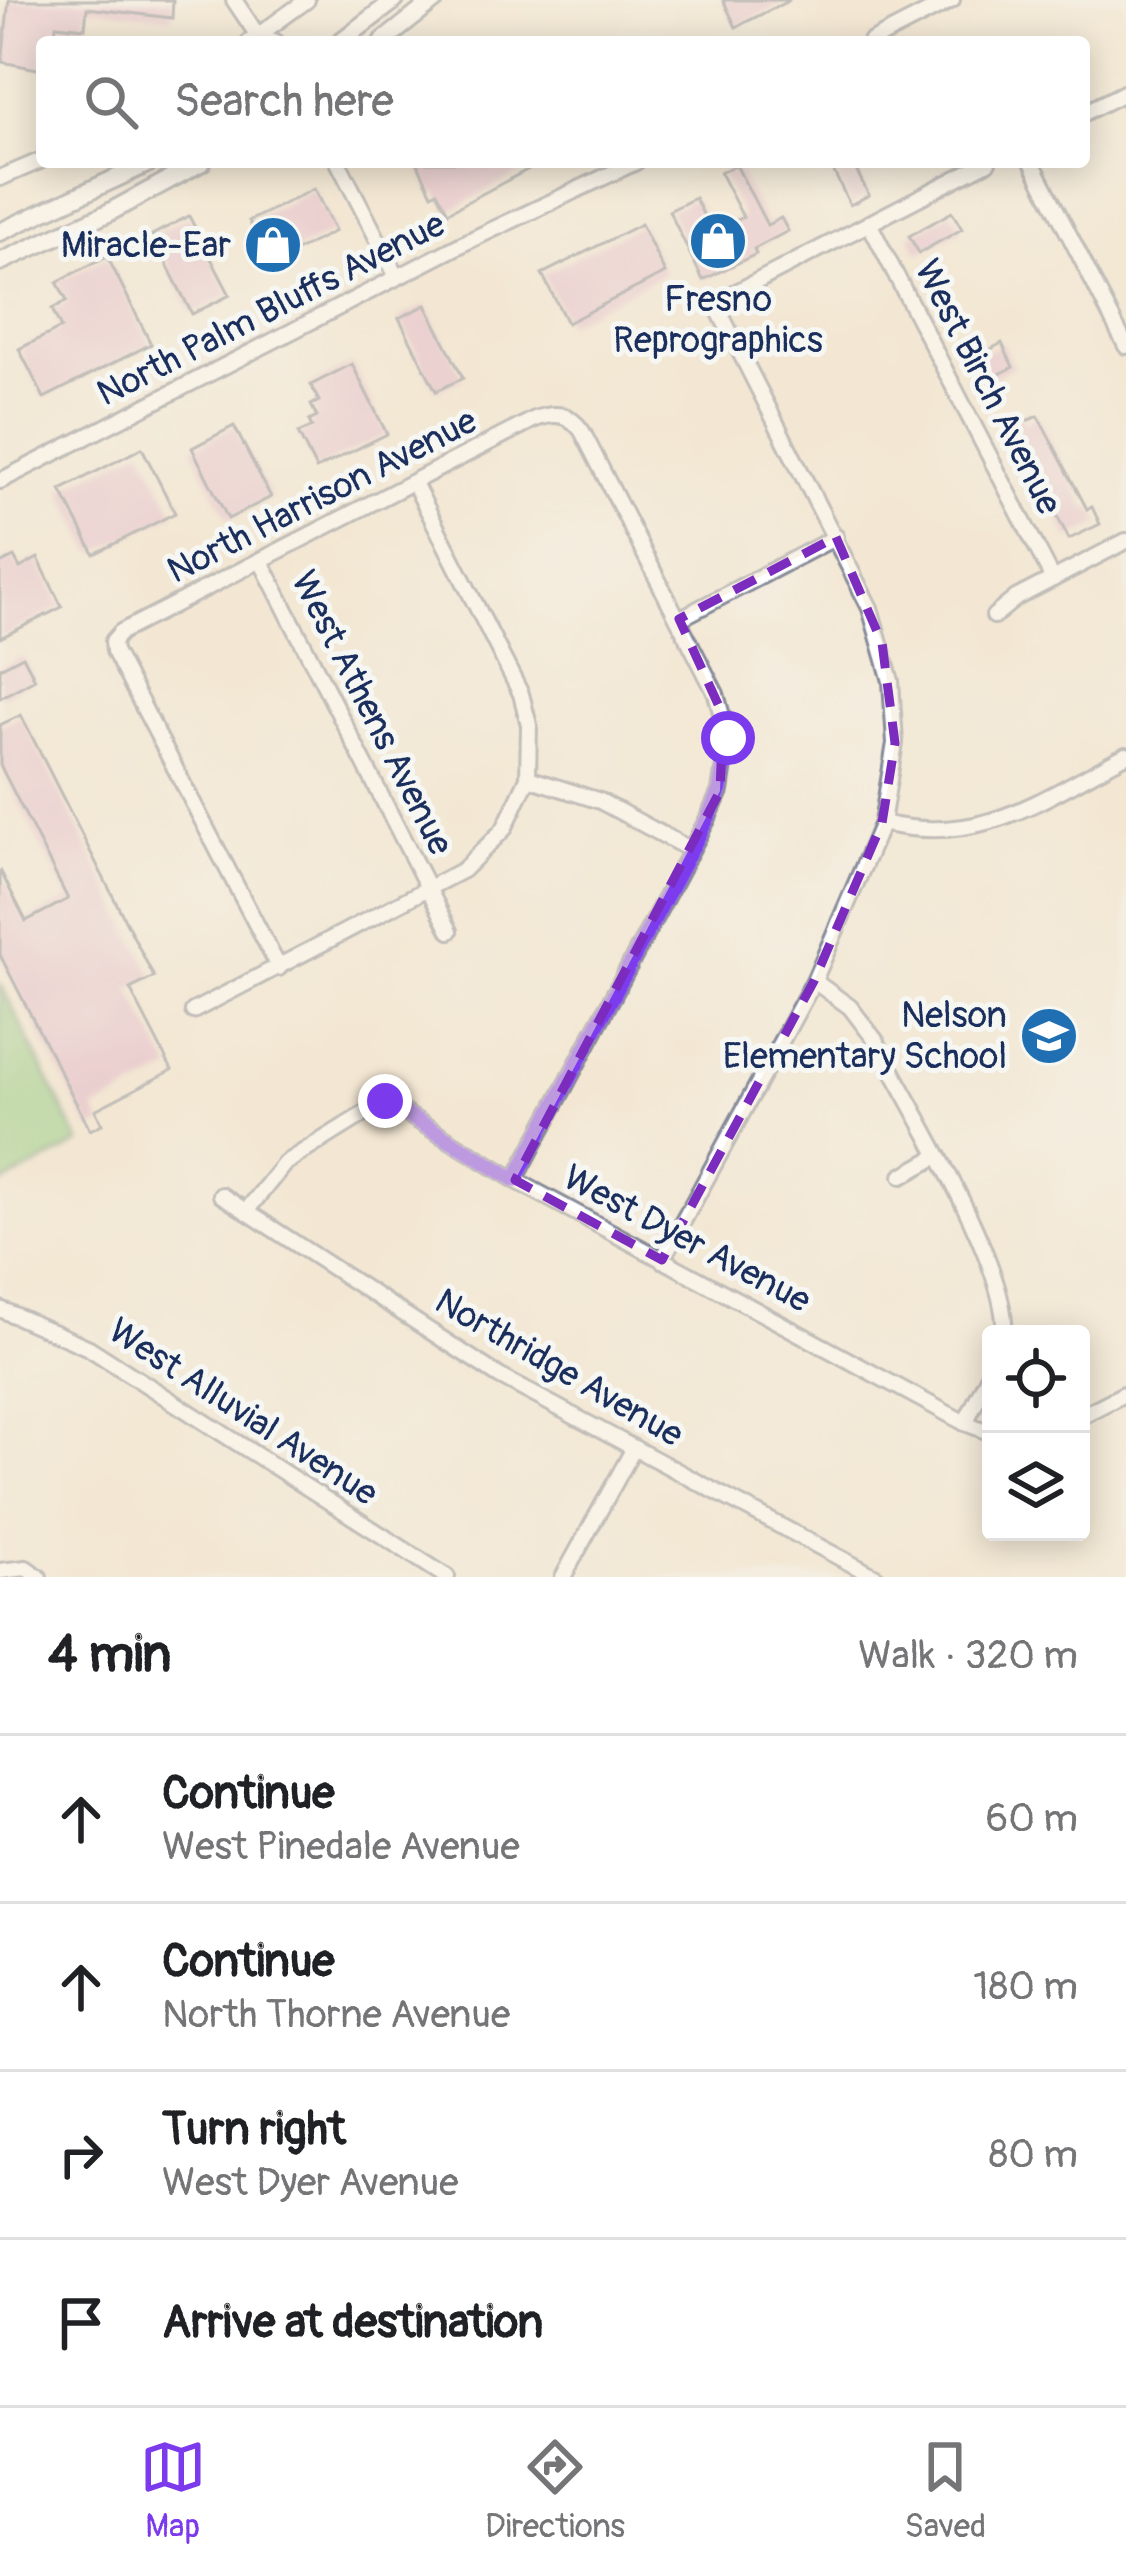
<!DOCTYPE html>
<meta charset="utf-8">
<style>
:root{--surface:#fff;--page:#f6f6f6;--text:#202124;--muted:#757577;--line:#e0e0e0;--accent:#7c3aed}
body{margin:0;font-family:Pangolin,sans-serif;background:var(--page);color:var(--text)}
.controls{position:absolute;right:36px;bottom:36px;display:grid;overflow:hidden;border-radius:12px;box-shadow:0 6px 30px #0003}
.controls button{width:108px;height:108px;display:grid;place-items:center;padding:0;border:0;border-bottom:3px solid var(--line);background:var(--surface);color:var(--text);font:60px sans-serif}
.stop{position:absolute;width:36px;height:36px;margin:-27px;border:9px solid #7c3aed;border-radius:50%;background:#fff}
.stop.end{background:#7c3aed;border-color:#fff;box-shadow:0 3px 12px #0008}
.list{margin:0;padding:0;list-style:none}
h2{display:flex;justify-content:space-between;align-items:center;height:156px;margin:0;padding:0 48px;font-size:51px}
h2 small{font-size:39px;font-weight:400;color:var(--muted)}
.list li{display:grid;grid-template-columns:78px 1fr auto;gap:36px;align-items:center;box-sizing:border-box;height:168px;padding:0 48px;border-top:3px solid var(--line)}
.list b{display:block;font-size:45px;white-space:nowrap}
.list p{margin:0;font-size:39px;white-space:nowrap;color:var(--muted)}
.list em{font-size:39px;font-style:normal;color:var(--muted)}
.icon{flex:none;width:66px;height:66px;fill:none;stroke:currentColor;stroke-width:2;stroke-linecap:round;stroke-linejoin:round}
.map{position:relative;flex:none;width:1126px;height:1577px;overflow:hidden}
.search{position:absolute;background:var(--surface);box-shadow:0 6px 30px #0003;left:36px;right:36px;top:36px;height:132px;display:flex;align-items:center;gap:30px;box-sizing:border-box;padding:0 42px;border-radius:12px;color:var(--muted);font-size:45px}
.sheet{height:828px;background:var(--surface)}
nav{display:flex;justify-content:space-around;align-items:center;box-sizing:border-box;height:168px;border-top:3px solid var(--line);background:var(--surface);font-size:33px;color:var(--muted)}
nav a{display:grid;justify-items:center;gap:6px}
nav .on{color:var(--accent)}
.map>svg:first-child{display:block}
</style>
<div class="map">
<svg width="1126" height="1577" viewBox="0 0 1126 1577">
<rect width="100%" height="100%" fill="#f6f6f2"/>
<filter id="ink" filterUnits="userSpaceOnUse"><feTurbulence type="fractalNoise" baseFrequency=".00833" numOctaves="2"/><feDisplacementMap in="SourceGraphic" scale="24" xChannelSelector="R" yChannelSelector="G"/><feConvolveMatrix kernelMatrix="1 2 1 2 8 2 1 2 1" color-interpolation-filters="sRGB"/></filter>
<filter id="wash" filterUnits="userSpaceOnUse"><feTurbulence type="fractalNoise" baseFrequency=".004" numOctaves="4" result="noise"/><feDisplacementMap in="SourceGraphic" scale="48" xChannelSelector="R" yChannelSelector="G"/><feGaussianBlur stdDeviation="2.7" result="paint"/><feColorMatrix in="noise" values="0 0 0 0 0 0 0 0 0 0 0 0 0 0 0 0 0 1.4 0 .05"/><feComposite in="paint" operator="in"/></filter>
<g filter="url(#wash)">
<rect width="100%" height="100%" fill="#f3e7d3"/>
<path fill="#8eca7f" stroke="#547c6e" stroke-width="3" d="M 0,983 L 80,1143 L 0,1185 Z"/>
<g id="blocks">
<g fill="#e1b2ca">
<path d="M 9,0 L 173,0 L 172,18 L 87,8 L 85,28 L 56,25 L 54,42 L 42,42 L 42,70 L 2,62 Z"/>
<path d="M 723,0 L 790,0 L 736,27 Z"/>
<path d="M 417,162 L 542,162 L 448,212 L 437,191 L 432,194 Z"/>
<path d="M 829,162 L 852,162 L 869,195 L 850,205 Z"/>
<path d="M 736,165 L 767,225 L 781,218 L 788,231 L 754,249 L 756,254 L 703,280 L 669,211 L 695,198 L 712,232 L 743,217 L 720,173 Z"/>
<path d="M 314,189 L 335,231 L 270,264 L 249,221 Z"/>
<path d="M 952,212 L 962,229 L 919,253 L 909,236 Z"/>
<path d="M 189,216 L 230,295 L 192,314 L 152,235 Z"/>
<path d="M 641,224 L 665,273 L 567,323 L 542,274 Z"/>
<path d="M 107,256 L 151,344 L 44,398 L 19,349 L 61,328 L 52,309 L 67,301 L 57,282 Z"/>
<path d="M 426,305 L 463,378 L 436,391 L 399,318 Z"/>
<path d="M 1002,343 L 1013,367 L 988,380 L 976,357 Z"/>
<path d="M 352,364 L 387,434 L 316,469 L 298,433 L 312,427 L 309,421 L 317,417 L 311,405 L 319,401 L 311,385 Z"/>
<path d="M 1021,415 L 1024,422 L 1038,416 L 1087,509 L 1092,507 L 1100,524 L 1069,539 L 1008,421 Z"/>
<path d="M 234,426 L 271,497 L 228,519 L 192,448 Z"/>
<path d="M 142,448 L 175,513 L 94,554 L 61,490 Z"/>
<path d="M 14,557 L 20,568 L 38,558 L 62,607 L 0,638 L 0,564 Z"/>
<path d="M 23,656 L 35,679 L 0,698 L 0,668 Z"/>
<path d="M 21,715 L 154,977 L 130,989 L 172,1070 L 95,1110 L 102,1124 L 90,1130 L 0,955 L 0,870 L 26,921 L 68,899 L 0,765 L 0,725 Z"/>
</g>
</g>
</g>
<g filter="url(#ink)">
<use href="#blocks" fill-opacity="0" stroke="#878b98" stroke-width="3"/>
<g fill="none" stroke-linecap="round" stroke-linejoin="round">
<defs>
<g id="minor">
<path d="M 234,0 L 258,36 L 276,42"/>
<path d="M 249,42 L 307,0"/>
<path d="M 870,42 L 952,0"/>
<path d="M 1084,113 L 1126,92"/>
<path d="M 338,162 L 397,277"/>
<path d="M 1032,162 L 1126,346"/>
<path d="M 0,178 L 42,160"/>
<path d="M 869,223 L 1053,579"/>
<path d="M 0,481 L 464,243 L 636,162"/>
<path d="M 414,483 L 521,694 L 529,725 L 528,778 L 600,801 L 691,850"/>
<path d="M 262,563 L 450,931"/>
<path d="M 994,616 L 1016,598 L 1126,541"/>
<path d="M 679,619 L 836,537"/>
<path d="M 882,823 C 982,847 1041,799 1126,755"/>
<path d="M 279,968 L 114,651 L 113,641 L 121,632 L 535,419 C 556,412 569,413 582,431 L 716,694 L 728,738 L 720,791 L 707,820 L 515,1180"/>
<path d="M 814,981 L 850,1007 L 876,1041 C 910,1106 1010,1268 1004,1334"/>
<path d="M 193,1011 L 463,870 L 504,829 L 528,778"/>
<path d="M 902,1176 L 936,1157"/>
<path d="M 221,1195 L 499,1376 L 876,1577"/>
<path d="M 247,1210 L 285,1163 L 385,1101 L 515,1180 L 965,1423 L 991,1433"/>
<path d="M 662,1260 L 814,981 L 882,823 L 895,743 L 891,681 L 870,608 L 715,303 L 988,162"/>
<path d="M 0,1309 L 89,1348 L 447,1577"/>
<path d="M 1081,1416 L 1126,1393"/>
<path d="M 965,1423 L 991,1371"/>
<path d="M 0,1571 L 26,1568 L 39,1577"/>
<path d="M 563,1577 L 634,1448"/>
</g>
<g id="major">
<path d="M 340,42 L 395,0"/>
<path d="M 382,42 L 435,0"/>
<path d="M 0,232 L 151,162"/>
<path d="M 0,262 L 108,213 L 202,162"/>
</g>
</defs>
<use href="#minor" stroke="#878b98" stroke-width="20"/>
<use href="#major" stroke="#878b98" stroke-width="22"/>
<use href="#minor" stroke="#fff" stroke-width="14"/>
<use href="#major" stroke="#fff" stroke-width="16"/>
</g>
</g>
<g fill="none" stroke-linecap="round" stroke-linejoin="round" filter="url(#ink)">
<path stroke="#7c3aed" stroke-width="15" d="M 385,1101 L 515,1180 L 707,820 L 720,790 L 728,738"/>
</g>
<path d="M0 0H1126V1577H0ZM 836,537 L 882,643 L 895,743 L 882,823 L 814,981 L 662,1260 L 515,1180 L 720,791 L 723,715 L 679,619 Z" fill="#f3e7d3" fill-opacity=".55" fill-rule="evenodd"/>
<path fill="none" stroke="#7b2cbf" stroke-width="9" stroke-dasharray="24 15" stroke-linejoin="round" d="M 836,537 L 882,643 L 895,743 L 882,823 L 814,981 L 662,1260 L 515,1180 L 720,791 L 723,715 L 679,619 Z"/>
<defs>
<symbol id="shop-disc" viewBox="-11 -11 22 22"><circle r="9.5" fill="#1f6fb2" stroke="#f6f6f2"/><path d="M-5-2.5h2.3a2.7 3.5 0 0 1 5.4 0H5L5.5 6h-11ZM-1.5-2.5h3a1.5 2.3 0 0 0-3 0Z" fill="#fff"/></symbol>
<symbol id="school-disc" viewBox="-11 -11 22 22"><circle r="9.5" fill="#1f6fb2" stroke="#f6f6f2"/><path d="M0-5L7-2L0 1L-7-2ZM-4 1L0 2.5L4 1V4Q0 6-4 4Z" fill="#fff"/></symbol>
</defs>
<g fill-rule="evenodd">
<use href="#shop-disc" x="685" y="208" width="66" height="66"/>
<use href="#shop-disc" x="240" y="212" width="66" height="66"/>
<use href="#school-disc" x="1016" y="1003" width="66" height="66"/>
</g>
<g text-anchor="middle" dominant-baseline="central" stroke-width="10" stroke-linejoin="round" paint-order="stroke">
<g font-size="36" fill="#1b2f5e" stroke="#f6f6f2" text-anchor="end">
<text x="231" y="245">Miracle-Ear</text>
<text x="718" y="299" text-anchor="middle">Fresno<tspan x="718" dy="41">Reprographics</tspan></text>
<text x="1007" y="1015">Nelson<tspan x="1007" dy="41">Elementary School</tspan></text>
</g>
<g font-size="36" fill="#1b2f5e" stroke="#f6f6f2">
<text transform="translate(271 309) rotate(-27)">North Palm Bluffs Avenue</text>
<text transform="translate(988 387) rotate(63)">West Birch Avenue</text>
<text transform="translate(322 496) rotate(-27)">North Harrison Avenue</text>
<text transform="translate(372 713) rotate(63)">West Athens Avenue</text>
<text transform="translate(687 1239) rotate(28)">West Dyer Avenue</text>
<text transform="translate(559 1368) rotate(30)">Northridge Avenue</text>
<text transform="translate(243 1412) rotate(33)">West Alluvial Avenue</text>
</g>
</g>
</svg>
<div class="controls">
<button><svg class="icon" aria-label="locate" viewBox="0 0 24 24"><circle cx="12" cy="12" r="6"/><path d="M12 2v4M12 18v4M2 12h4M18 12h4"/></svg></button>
<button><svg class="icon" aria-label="layers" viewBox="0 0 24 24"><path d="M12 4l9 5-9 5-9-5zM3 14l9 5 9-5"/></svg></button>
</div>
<div class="stop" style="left:728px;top:738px"></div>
<div class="stop end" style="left:385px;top:1101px"></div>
<div class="search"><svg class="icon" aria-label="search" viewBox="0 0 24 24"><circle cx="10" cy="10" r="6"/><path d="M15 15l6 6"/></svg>Search here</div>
</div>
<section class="sheet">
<h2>4 min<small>Walk · 320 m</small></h2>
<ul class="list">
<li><svg class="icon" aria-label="ahead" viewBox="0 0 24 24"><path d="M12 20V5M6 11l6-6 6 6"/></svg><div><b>Continue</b><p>West Pinedale Avenue</p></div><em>60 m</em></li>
<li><svg class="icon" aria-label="ahead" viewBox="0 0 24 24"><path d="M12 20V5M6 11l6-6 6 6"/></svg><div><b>Continue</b><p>North Thorne Avenue</p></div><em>180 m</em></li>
<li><svg class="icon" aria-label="right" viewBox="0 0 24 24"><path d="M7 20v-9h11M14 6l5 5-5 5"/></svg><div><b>Turn right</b><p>West Dyer Avenue</p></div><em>80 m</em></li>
<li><svg class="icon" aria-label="arrive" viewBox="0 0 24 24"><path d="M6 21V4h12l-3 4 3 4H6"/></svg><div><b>Arrive at destination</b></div></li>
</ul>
</section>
<nav>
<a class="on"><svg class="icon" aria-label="map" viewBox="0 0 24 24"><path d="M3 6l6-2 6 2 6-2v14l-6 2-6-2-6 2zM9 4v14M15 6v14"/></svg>Map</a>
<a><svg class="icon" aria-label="directions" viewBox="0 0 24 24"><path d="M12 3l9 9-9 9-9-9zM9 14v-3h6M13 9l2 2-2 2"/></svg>Directions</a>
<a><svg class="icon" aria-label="saved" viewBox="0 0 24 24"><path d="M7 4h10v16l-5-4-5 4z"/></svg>Saved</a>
</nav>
